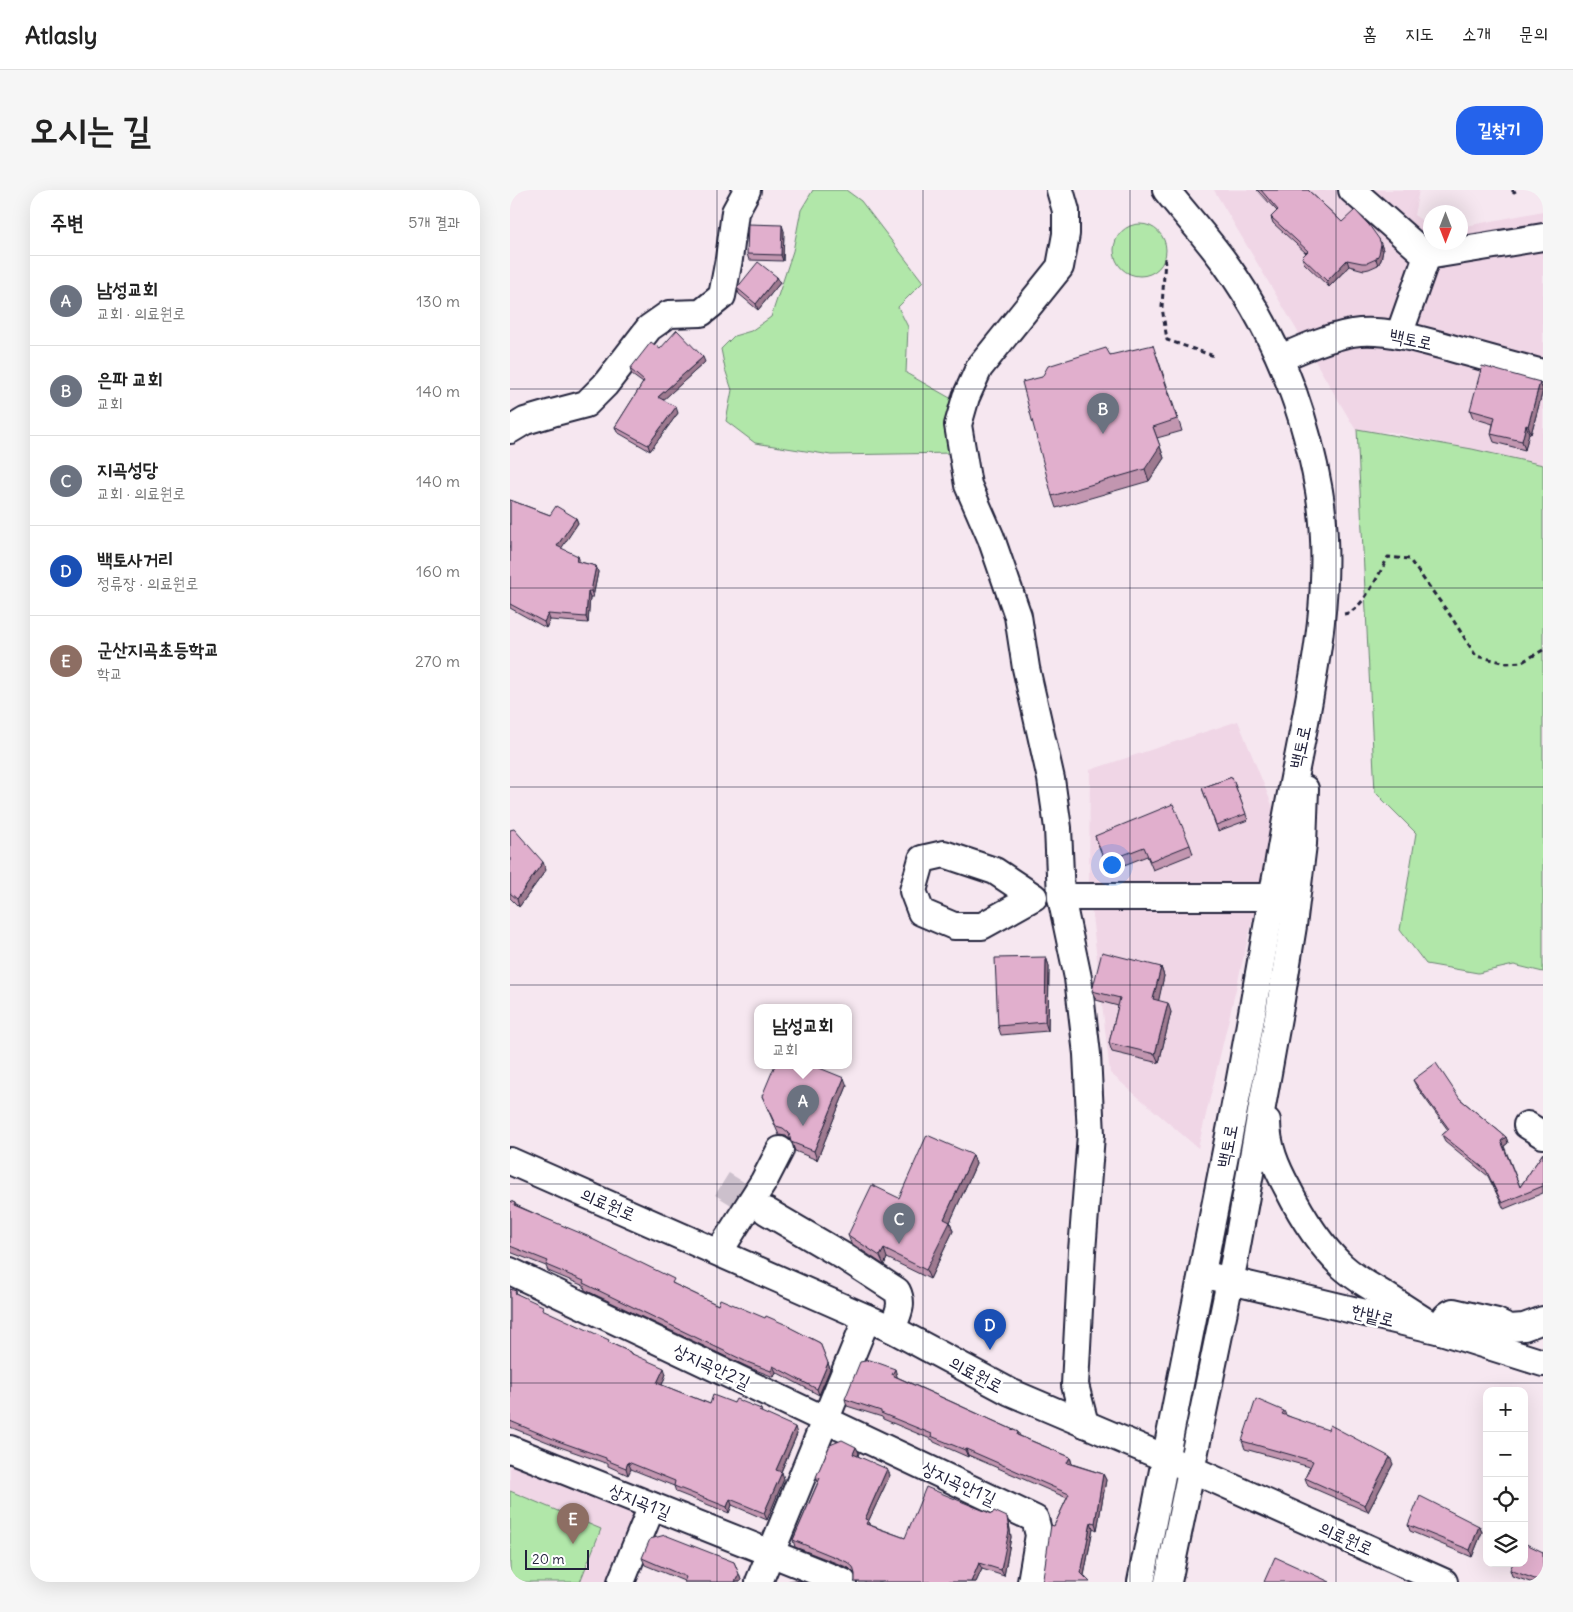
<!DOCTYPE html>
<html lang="ko">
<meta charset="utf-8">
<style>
:root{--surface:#fff;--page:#f6f6f6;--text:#222;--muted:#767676;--line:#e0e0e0;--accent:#2563eb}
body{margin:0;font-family:Delius,"Poor Story",sans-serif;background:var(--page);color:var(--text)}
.controls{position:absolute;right:15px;bottom:15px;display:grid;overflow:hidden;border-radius:10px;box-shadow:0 5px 20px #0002}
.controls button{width:45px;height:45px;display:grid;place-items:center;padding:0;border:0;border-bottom:1px solid var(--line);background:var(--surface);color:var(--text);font:25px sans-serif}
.compass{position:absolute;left:913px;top:15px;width:45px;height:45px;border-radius:50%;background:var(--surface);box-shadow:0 5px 20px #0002;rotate:180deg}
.scale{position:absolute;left:15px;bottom:12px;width:64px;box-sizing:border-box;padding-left:5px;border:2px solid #22223b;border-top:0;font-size:14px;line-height:18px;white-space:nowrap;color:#22223b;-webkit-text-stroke:4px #fff;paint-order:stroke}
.you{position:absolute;left:601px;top:674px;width:18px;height:18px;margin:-12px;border:4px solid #fff;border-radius:50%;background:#1a73e8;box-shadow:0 0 0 8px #1a73e833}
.badge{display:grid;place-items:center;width:32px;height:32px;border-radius:50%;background:var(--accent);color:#fff;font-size:16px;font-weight:700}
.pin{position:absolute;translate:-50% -41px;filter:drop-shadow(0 1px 2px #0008)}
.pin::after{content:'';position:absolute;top:26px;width:18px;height:15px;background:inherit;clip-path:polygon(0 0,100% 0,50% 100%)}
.popup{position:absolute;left:244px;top:814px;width:98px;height:65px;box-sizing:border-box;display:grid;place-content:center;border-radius:10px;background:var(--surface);filter:drop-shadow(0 1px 4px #0005);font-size:16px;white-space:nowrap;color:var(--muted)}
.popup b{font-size:19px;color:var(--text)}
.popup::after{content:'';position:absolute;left:50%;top:100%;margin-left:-10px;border:10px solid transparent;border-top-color:var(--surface)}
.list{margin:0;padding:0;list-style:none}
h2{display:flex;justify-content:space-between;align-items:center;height:65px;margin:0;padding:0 20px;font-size:21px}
h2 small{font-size:16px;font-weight:400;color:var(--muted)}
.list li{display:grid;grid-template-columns:32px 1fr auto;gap:15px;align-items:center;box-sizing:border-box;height:90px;padding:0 20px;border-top:1px solid var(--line)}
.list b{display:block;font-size:19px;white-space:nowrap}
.list p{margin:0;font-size:16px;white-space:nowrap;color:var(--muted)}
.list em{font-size:16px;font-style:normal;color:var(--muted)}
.icon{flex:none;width:28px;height:28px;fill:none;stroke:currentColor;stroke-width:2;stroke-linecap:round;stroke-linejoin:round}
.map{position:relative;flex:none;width:1033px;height:1392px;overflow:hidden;border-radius:20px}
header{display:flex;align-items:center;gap:30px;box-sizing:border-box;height:70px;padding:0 25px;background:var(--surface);border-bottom:1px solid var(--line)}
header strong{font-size:24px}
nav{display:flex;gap:28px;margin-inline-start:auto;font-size:18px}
.intro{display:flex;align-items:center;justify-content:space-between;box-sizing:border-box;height:120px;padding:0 30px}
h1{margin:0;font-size:35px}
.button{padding:12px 22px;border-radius:20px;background:var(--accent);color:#fff;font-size:18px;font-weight:700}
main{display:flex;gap:30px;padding:0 30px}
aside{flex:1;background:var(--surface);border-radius:20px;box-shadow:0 5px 20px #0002}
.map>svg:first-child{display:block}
</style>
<header>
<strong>Atlasly</strong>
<nav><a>홈</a><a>지도</a><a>소개</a><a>문의</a></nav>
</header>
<div class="intro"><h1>오시는 길</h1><a class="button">길찾기</a></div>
<main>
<aside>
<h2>주변<small>5개 결과</small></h2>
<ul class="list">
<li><span class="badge" style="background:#6b7280">A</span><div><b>남성교회</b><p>교회 · 의료원로</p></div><em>130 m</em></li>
<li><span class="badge" style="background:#6b7280">B</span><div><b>은파 교회</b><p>교회</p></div><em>140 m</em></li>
<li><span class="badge" style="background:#6b7280">C</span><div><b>지곡성당</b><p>교회 · 의료원로</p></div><em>140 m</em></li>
<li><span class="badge" style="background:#1a4fb4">D</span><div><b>백토사거리</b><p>정류장 · 의료원로</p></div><em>160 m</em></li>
<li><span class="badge" style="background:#8d6e63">E</span><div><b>군산지곡초등학교</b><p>학교</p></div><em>270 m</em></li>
</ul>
</aside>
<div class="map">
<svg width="1033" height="1392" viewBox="0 0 1033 1392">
<rect width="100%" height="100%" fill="#f6e7f0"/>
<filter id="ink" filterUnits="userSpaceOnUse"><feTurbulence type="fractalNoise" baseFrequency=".02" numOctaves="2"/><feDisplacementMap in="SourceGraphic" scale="10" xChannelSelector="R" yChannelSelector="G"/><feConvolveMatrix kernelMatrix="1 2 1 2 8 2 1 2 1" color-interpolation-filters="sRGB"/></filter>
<g filter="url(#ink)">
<g fill="#f0d6e6">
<path d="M 704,0 L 909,0 L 904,25 L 920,36 L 921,52 L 951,52 L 951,37 L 1033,21 L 1033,275 L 881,242 L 847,242 Z"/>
<path d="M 728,531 L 767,627 L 688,958 L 600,883 L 579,699 L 580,580 Z"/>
<path d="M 0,1259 L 142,1316 L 111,1392 L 0,1392 Z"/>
</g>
<g fill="#b1e7a9" stroke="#6a8472">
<path d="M 303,0 L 336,0 L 351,11 L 413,92 L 388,117 L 398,137 L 396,183 L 456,217 L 446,263 L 321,265 L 245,253 L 216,231 L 222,200 L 215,179 L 211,159 L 224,146 L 241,141 L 261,127 L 283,61 L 291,20 Z"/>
<circle cx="630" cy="60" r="26"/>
<path d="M 847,239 L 962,259 L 1033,275 L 1033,782 L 1004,775 L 968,783 L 916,774 L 890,740 L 906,643 L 865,602 Z"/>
<path d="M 0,1301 L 91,1339 L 70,1392 L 0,1392 Z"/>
</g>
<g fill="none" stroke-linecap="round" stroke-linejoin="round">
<path stroke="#ccc0cc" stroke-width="26" stroke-dasharray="26 13" stroke-linecap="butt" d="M 212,994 L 256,1021"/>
<defs>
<g id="minor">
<path d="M 550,0 L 556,21 L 556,44 L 550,77 L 469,178 L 456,207 L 448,235 L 458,295 L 481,348 L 508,426 L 516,478 L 541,589 L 548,638 L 551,707 L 568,788 L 577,864 L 581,945 L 572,1061 L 565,1195 L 575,1234"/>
<path d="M 842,0 L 917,66 L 889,145"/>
<path d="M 917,66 L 1033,47"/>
<path d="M 771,168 C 793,158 825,144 850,142 C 881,140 911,150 941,158 C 971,166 1002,175 1033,183"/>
<path d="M 0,240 L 15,231 L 42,223 L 76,214 L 95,195 L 139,138 L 159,124 L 191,123 L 212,106 L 219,69 L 225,22 L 237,0"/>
<path d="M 434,664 L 485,681 L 524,707 L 472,736 L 444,736 L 411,722 L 403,701 L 412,669 Z"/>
<path d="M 551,707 L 762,707 L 780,710"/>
<path d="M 757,931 C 757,956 766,977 778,999 C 792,1027 809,1054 832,1076 C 844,1087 859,1096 873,1104 C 892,1116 911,1129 931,1141 C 933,1132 933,1126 943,1122 L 987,1132 L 1000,1138 L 1014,1137 L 1033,1130"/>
<path d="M 1017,935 L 1033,945"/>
<path d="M 0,971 L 382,1139 L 500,1202 L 681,1279 L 934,1392"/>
<path d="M 256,1021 L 333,1066 L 387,1101 C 394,1115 387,1125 382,1139"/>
<path d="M 209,1062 L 254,991 L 270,960"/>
<path d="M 0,1081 L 525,1329 L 529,1345 L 521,1392"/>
<path d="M 704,1087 L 931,1141 L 1033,1173"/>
<path d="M 0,1259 L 333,1392"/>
<path d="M 111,1392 L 142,1316"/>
<path d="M 249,1392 L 357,1128"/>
<path d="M 631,1392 C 661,1234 693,1077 724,920 C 740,839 753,757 768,676 C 773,645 779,613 785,583 C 803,492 825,393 809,301 C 795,219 764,141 715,73 C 697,48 675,24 656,0"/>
<path d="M 658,1392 L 725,1067 L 770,816 L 783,736 L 793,654 L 795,599"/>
</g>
</defs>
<use href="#minor" stroke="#22223b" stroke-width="30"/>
<g stroke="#22223b" stroke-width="3" stroke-dasharray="5 4" stroke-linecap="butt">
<path d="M 1002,0 L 1004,2 L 1008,0"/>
<path d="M 655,68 L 652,117 L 657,150 L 704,166"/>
<path d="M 834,424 C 852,422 870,382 878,367 L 899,369 L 940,425 L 966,466 L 997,473 L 1012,472 L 1033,460"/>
</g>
<use href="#minor" stroke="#fff" stroke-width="26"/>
</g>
<g fill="#c296b0" stroke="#22223b">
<path d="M 747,0 L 798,0 L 832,32 L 869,49 L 873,60 L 871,70 L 868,75 L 859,79 L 854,80 L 839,76 L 819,97 L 794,73 L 792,67 L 796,63 L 763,33 L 761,27 L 767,21 Z"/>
<path d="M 274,41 L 273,71 L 239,70 L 237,64 Z"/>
<path d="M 267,87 L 270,93 L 248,120 L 229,104 L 227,98 Z"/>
<path d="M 150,159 L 195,172 L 153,210 L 168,223 L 140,261 L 107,242 L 105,237 L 133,193 L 122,185 L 120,179 Z"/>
<path d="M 600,165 L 647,166 L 672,241 L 647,248 L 654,268 L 639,291 L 546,318 L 542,306 L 532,187 Z"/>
<path d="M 1030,192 L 1033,200 L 1021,244 L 1019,243 L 1015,260 L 984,252 L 981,244 L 983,234 L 963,228 L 960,220 Z"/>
<path d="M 0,310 L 40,325 L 66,328 L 68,333 L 51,358 L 70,372 L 86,376 L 88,382 L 83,407 L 80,407 L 78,433 L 40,430 L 36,438 L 0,418 Z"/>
<path d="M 722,587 L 738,630 L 708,641 L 692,598 Z"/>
<path d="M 0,640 L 36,680 L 9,717 L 0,708 Z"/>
<path d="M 585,646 L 680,655 L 683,664 L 643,680 L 637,666 L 599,681 Z"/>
<path d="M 536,767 L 539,776 L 538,841 L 491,845 L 488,836 Z"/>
<path d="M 651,777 L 654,786 L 648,811 L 661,822 L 649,873 L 602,862 L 599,853 L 608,816 L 586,810 L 582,801 Z"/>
<path d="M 903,890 L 950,909 L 996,947 L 998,953 L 994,956 L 1010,997 L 1033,963 L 1033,1003 L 994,1019 L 978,986 L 935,951 L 932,945 L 938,940 L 906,896 Z"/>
<path d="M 337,896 L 307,970 L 285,961 L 281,950 L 276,946 L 269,945 L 252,906 Z"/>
<path d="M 463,965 L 466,974 L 440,1032 L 443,1041 L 420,1089 L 377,1068 L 374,1075 L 341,1053 L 338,1045 L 389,1008 Z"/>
<path d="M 0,1011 L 5,1013 L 6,1015 L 83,1050 L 166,1095 L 208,1115 L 279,1136 L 280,1138 L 310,1153 L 320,1179 L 309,1205 L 266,1182 L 264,1187 L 240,1178 L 75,1100 L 74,1096 L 38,1081 L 36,1076 L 0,1062 Z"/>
<path d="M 0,1099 L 6,1101 L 7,1104 L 35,1121 L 100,1153 L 120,1162 L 121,1164 L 156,1184 L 152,1195 L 200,1214 L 224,1213 L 251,1219 L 252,1223 L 287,1244 L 271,1282 L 274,1289 L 257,1330 L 222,1315 L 219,1323 L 166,1302 L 164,1296 L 121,1279 L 118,1285 L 98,1276 L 98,1274 L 50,1257 L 0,1237 Z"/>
<path d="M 387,1186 L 387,1187 L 508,1242 L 510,1246 L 560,1267 L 562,1274 L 593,1284 L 596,1290 L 587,1340 L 583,1338 L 574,1386 L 533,1388 L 544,1336 L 557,1308 L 458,1265 L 458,1267 L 424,1252 L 423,1250 L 373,1229 L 372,1227 L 337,1216 L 335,1209 Z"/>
<path d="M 774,1221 L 776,1225 L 883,1274 L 858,1322 L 798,1296 L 795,1288 L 800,1277 L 735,1259 L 732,1251 Z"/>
<path d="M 346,1257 L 349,1263 L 348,1266 L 380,1285 L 358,1332 L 360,1335 L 395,1348 L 499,1333 L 501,1347 L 494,1386 L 472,1379 L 466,1392 L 344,1392 L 345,1391 L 345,1384 L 339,1378 L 285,1357 L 283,1350 L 308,1292 L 306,1287 Z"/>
<path d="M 898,1335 L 969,1336 L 972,1342 L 962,1367 L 900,1341 Z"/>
<path d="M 1033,1362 L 1033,1392 L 1020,1392 L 1002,1386 L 1000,1380 Z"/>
<path d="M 132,1368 L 224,1372 L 231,1390 L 230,1392 L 174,1392 L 174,1391 L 135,1375 Z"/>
</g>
<g fill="#9e7a90" stroke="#22223b">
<path d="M 272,35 L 274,41 L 273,71 L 271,65 Z"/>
<path d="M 871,54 L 873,60 L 871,70 L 868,75 L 866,69 Z"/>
<path d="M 837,70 L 839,76 L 819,97 L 817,91 Z"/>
<path d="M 267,87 L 270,93 L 248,120 L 246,114 Z"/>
<path d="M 193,167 L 195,172 L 150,213 L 148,207 Z"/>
<path d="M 1030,192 L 1033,200 L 1021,244 L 1018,236 Z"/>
<path d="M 166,217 L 168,223 L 140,261 L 138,255 Z"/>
<path d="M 1016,235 L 1019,243 L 1015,260 L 1012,251 Z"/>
<path d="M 643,237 L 654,268 L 639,291 L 635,279 Z"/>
<path d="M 66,328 L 68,333 L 49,362 L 47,356 Z"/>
<path d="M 68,366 L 70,372 L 68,377 L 66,371 Z"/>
<path d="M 86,376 L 88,382 L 83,407 L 81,401 Z"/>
<path d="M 78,401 L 80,407 L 78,433 L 76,427 Z"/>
<path d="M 38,424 L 40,430 L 36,438 L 34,432 Z"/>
<path d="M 33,672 L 36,680 L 9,717 L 7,709 Z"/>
<path d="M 536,767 L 539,776 L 538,841 L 535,832 Z"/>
<path d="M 651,777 L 654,786 L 647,818 L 643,809 Z"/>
<path d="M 658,813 L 661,822 L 649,873 L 645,864 Z"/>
<path d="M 334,888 L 337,896 L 307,970 L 304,961 Z"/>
<path d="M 996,947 L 998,953 L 993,957 L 991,951 Z"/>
<path d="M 463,965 L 466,974 L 440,1032 L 443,1041 L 420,1089 L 416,1080 L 434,1029 Z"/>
<path d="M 374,1059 L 377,1068 L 374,1075 L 370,1066 Z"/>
<path d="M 318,1173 L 320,1179 L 309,1205 L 307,1199 Z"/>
<path d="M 263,1176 L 266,1182 L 264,1187 L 261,1181 Z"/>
<path d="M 154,1178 L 156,1184 L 150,1200 L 147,1193 Z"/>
<path d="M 385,1179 L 387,1186 L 385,1191 L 382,1185 Z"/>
<path d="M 285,1237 L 287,1244 L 269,1286 L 266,1280 Z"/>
<path d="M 346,1257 L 349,1263 L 346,1270 L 343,1264 Z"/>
<path d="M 456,1259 L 458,1265 L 458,1267 L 455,1260 Z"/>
<path d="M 560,1267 L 562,1274 L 560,1279 L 557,1273 Z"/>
<path d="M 880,1267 L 883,1274 L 858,1322 L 855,1315 Z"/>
<path d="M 118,1272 L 121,1279 L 118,1285 L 116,1278 Z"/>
<path d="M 377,1279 L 380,1285 L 358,1332 L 360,1336 L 358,1341 L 355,1329 Z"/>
<path d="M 272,1282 L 274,1289 L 257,1330 L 254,1323 Z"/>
<path d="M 593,1284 L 596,1290 L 587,1340 L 585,1333 Z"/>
<path d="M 220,1309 L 222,1315 L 219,1323 L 217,1317 Z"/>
<path d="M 497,1327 L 499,1333 L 501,1347 L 494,1386 L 491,1380 Z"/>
<path d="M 581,1332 L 583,1338 L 573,1390 L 571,1383 Z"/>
<path d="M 969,1336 L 972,1342 L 962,1367 L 960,1360 Z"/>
<path d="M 469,1373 L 472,1379 L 466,1392 L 461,1392 Z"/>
<path d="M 229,1384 L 231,1390 L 230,1392 L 225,1392 Z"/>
</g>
<g fill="#e1afcd" stroke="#22223b">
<path d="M 751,0 L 798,0 L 832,32 L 845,20 L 859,35 L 869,49 L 871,54 L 869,64 L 866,69 L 857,73 L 852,73 L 837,70 L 817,91 L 792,67 L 798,61 L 761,27 L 768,20 Z"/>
<path d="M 238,34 L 272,35 L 271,65 L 237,64 Z"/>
<path d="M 248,72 L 267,87 L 246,114 L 227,98 Z"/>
<path d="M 167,140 L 193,167 L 148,207 L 166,217 L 138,255 L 105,237 L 134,191 L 120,179 L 141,152 L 150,159 Z"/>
<path d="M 643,155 L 667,229 L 643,237 L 650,256 L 635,279 L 542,306 L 512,192 L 532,187 L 538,176 L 596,158 L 600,165 Z"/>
<path d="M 972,176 L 1030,192 L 1018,236 L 1016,235 L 1012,251 L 981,244 L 985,227 L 960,220 Z"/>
<path d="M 0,310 L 40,325 L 46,316 L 66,328 L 47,356 L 68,366 L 66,371 L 86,376 L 81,401 L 78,401 L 76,427 L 38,424 L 34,432 L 0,414 Z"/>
<path d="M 722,587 L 736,624 L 706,635 L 692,598 Z"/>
<path d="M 663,614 L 680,655 L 640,671 L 634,657 L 595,672 L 585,646 Z"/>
<path d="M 4,639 L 33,672 L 7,709 L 0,703 L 0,640 Z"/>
<path d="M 592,762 L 651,777 L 643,809 L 658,813 L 645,864 L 599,853 L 610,808 L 582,801 Z"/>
<path d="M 536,767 L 535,832 L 488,836 L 485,768 Z"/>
<path d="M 926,873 L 950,909 L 996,947 L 991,951 L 1010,997 L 1033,963 L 1033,996 L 992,1013 L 976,980 L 932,945 L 939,939 L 903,890 Z"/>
<path d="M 265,875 L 302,875 L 334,888 L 304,961 L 281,952 L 279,943 L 273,938 L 266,936 L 252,906 Z"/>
<path d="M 417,945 L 463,965 L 434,1029 L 440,1032 L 416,1080 L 374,1059 L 370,1066 L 338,1045 L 362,995 L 389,1008 Z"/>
<path d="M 0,1011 L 5,1013 L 4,1015 L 82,1048 L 82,1049 L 164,1089 L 162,1093 L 208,1115 L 210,1109 L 255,1128 L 256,1126 L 279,1136 L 279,1137 L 310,1153 L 318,1173 L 307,1199 L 263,1176 L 261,1181 L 237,1172 L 73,1093 L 74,1091 L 36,1075 L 38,1071 L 0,1056 Z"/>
<path d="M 0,1099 L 6,1101 L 5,1103 L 33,1116 L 32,1119 L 99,1150 L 98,1152 L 120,1162 L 120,1163 L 154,1178 L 147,1193 L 200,1214 L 203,1205 L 224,1213 L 226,1209 L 251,1219 L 249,1221 L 285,1237 L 266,1280 L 272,1282 L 254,1323 L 220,1309 L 217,1317 L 164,1296 L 165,1291 L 118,1272 L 116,1278 L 96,1270 L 96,1268 L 48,1251 L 0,1231 Z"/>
<path d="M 360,1170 L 385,1179 L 382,1185 L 508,1242 L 507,1245 L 560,1267 L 557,1273 L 593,1284 L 585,1333 L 581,1332 L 571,1383 L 580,1392 L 532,1392 L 533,1388 L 541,1335 L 544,1336 L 559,1304 L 456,1259 L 455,1260 L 421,1246 L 422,1244 L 371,1223 L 371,1221 L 335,1209 L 350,1172 Z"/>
<path d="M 746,1209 L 774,1221 L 772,1224 L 818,1240 L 820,1235 L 880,1267 L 855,1315 L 795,1288 L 803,1271 L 732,1251 Z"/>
<path d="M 332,1250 L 346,1257 L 343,1264 L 377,1279 L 355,1329 L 358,1330 L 356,1334 L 395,1348 L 416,1297 L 482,1324 L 484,1321 L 497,1327 L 499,1341 L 491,1380 L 469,1373 L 461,1392 L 344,1392 L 345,1391 L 345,1384 L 343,1377 L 337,1372 L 283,1350 L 310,1288 L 306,1287 L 320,1255 Z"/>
<path d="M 910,1306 L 969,1336 L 960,1360 L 898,1335 Z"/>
<path d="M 155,1345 L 224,1372 L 229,1384 L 225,1392 L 174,1392 L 176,1387 L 132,1368 L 140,1349 Z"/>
<path d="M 1014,1353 L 1033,1362 L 1033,1392 L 1000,1380 L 1003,1373 L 1014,1373 Z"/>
<path d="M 765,1367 L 820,1392 L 754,1392 Z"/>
<path d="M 285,1390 L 292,1392 L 275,1392 Z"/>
</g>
</g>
<path fill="none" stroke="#22223b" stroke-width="1" stroke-opacity="0.55" d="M 207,0 L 207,1392M 413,0 L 413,1392M 620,0 L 620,1392M 826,0 L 826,1392M 0,199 L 1033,199M 0,398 L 1033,398M 0,597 L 1033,597M 0,795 L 1033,795M 0,994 L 1033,994M 0,1193 L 1033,1193"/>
<g text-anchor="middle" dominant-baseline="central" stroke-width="5" stroke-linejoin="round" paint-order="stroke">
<g font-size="18" fill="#22223b" stroke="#fff">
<text transform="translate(901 149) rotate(12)">백토로</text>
<text transform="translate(790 557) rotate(-78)">백토로</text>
<text transform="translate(717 956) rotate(-79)">백토로</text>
<text transform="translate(98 1014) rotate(23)">의료원로</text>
<text transform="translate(863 1125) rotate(14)">한밭로</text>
<text transform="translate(202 1176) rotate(25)">상지곡안2길</text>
<text transform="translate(466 1184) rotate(28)">의료원로</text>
<text transform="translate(449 1293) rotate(25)">상지곡안1길</text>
<text transform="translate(130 1311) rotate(22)">상지곡1길</text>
<text transform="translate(836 1348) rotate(24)">의료원로</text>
</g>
</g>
</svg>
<div class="controls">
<button>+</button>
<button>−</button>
<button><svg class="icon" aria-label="locate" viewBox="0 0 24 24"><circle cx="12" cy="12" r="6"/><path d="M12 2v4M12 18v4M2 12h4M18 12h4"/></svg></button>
<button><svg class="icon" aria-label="layers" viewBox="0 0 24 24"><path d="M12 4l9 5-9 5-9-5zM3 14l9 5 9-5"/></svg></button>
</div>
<svg class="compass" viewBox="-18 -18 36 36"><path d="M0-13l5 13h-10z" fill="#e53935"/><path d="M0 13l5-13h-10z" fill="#767676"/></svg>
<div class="scale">20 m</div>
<div class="you"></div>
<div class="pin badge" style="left:293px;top:936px;background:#6b7280">A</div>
<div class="popup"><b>남성교회</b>교회</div>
<div class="pin badge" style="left:593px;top:244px;background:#6b7280">B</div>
<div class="pin badge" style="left:389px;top:1054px;background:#6b7280">C</div>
<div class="pin badge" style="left:480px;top:1160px;background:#1a4fb4">D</div>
<div class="pin badge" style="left:63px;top:1354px;background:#8d6e63">E</div>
</div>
</main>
